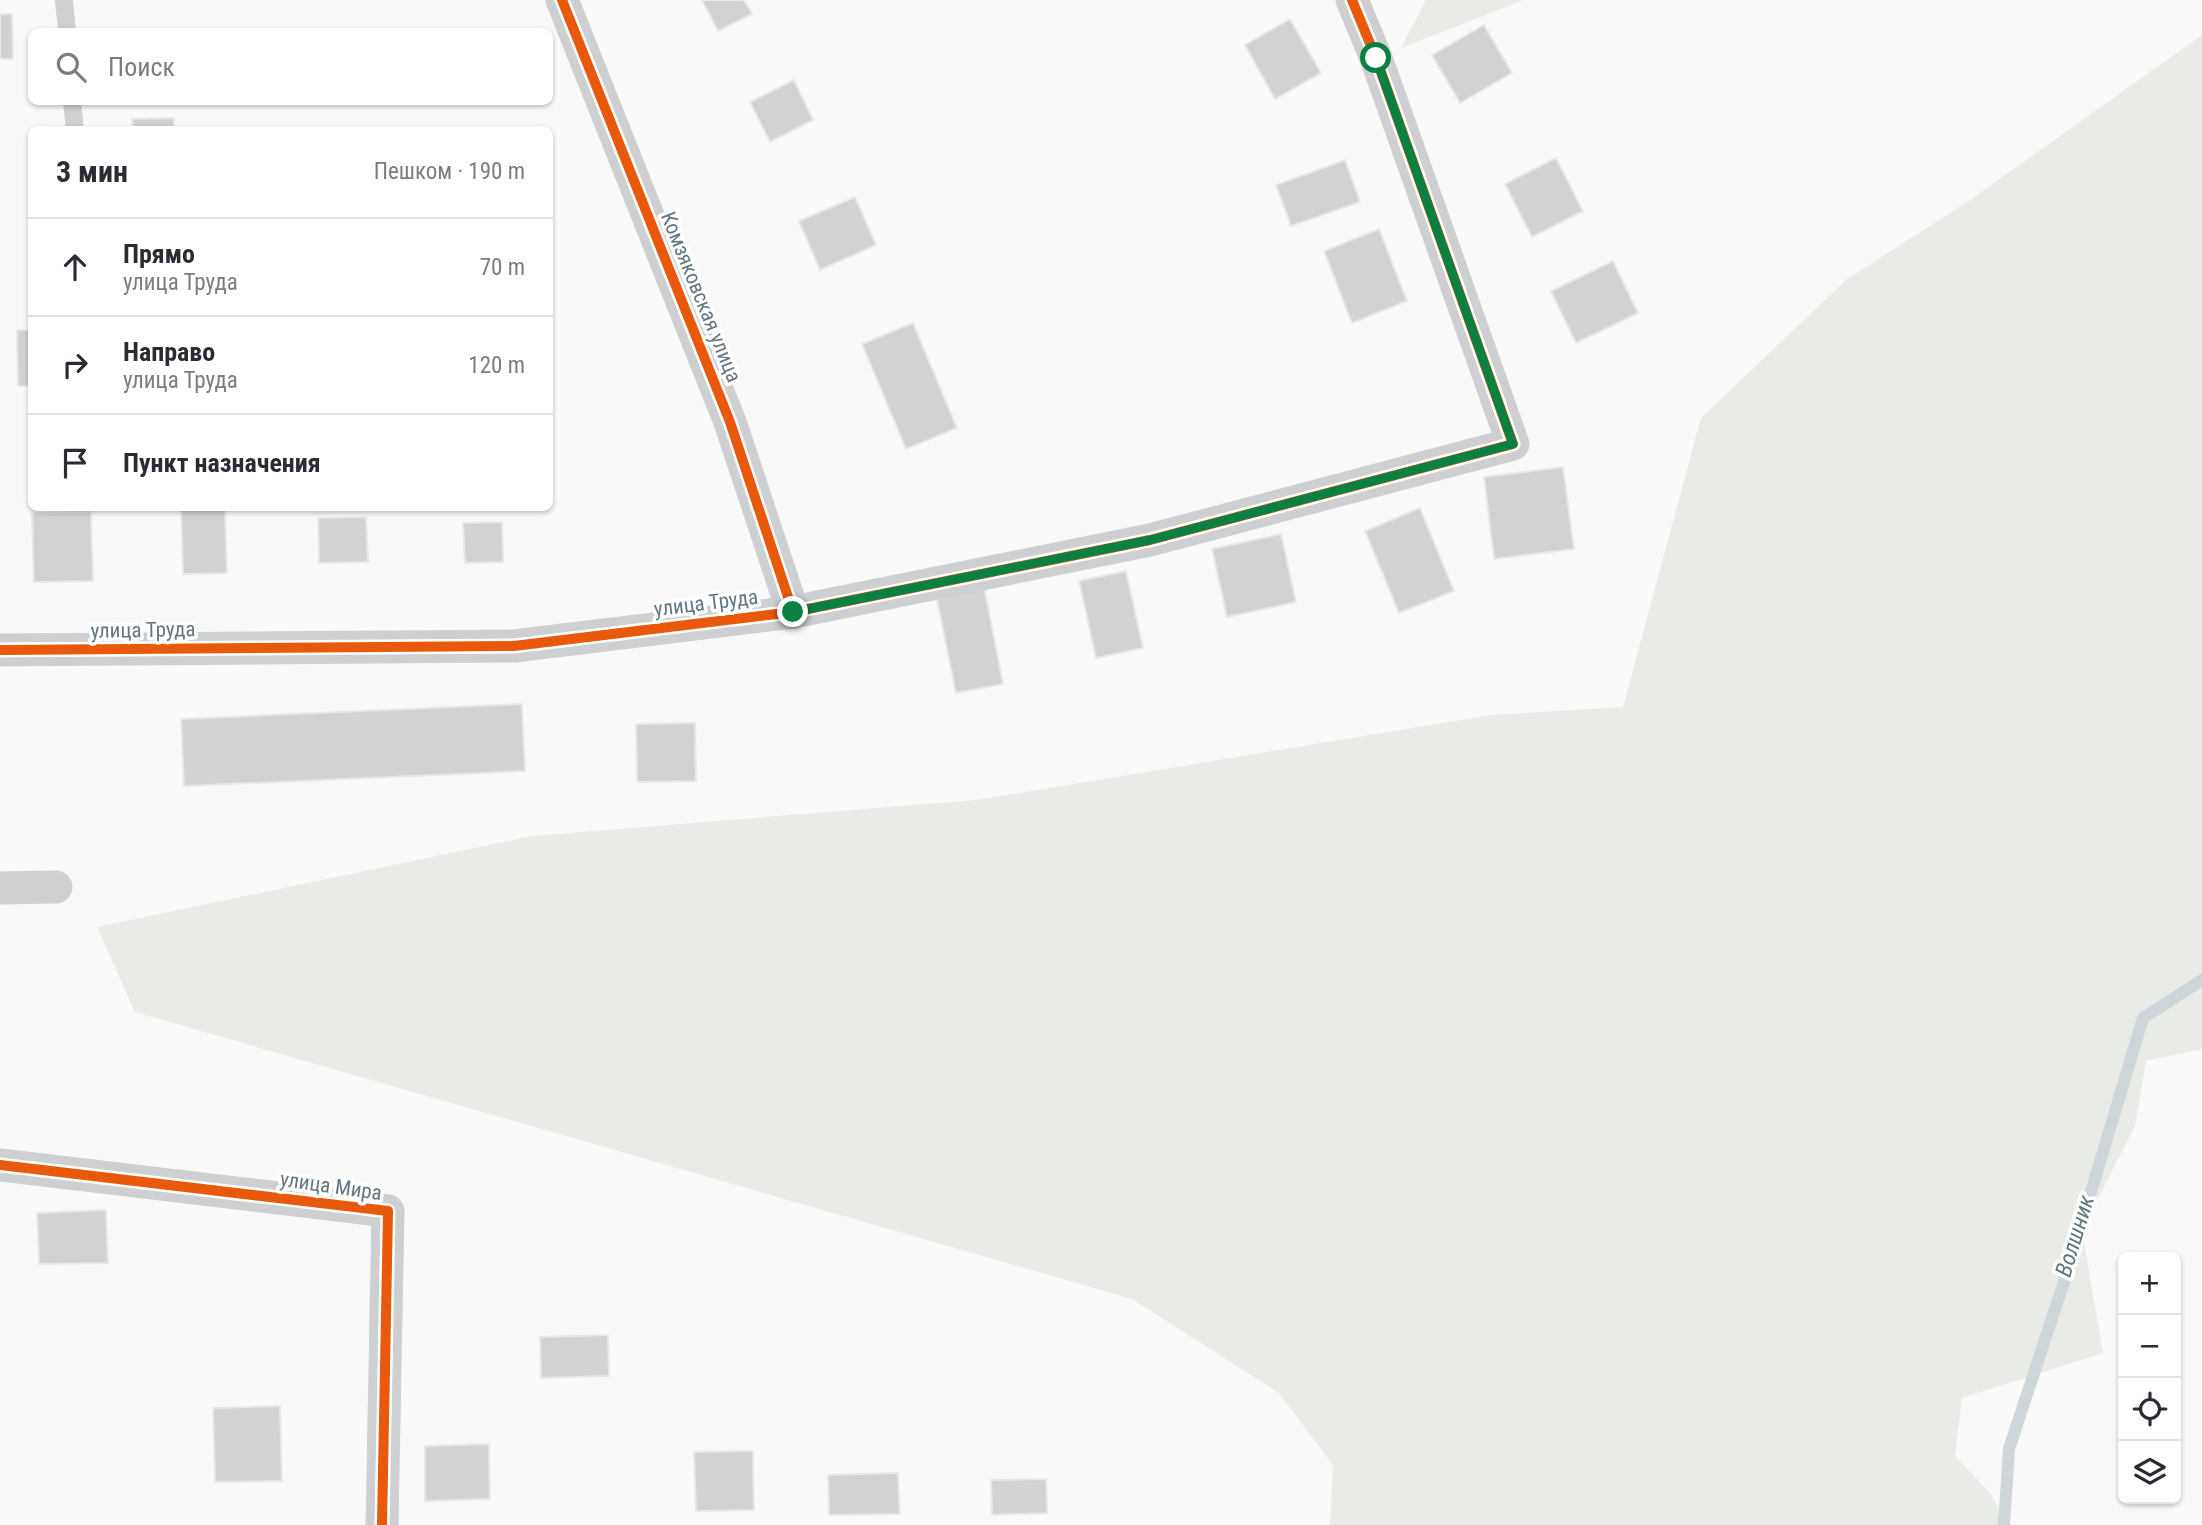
<!DOCTYPE html>
<html lang="ru">
<meta charset="utf-8">
<style>
:root{--surface:#fff;--page:#f2f2f3;--text:#2b2b33;--muted:#7c7c81;--line:#e1e1e2}
body{margin:0;font-family:"Roboto Condensed",sans-serif;background:var(--page);color:var(--text)}
.controls{position:absolute;right:21px;bottom:21px;display:grid;overflow:hidden;border-radius:10px;box-shadow:0 2px 5px #0004}
.controls button{width:63px;height:63px;display:grid;place-items:center;padding:0;border:0;border-bottom:2px solid var(--line);background:var(--surface);color:var(--text);font:35px sans-serif}
.stop{position:absolute;width:21px;height:21px;margin:-16px;border:5px solid #0b8043;border-radius:50%;background:#fff}
.stop.end{background:#0b8043;border-color:#fff;box-shadow:0 2px 7px #0008}
.list{margin:0;padding:0;list-style:none}
h2{display:flex;justify-content:space-between;align-items:center;height:91px;margin:0;padding:0 28px;font-size:30px}
h2 small{font-size:23px;font-weight:400;color:var(--muted)}
.list li{display:grid;grid-template-columns:46px 1fr auto;gap:21px;align-items:center;box-sizing:border-box;height:98px;padding:0 28px;border-top:2px solid var(--line)}
.list b{display:block;font-size:26px;white-space:nowrap}
.list p{margin:0;font-size:23px;white-space:nowrap;color:var(--muted)}
.list em{font-size:23px;font-style:normal;color:var(--muted)}
.icon{flex:none;width:38px;height:38px;fill:none;stroke:currentColor;stroke-width:2;stroke-linecap:round;stroke-linejoin:round}
.map{position:relative;flex:none;width:2202px;height:1525px;overflow:hidden}
.search{position:absolute;background:var(--surface);box-shadow:0 2px 5px #0004;left:28px;top:28px;width:525px;height:77px;display:flex;align-items:center;gap:18px;box-sizing:border-box;padding:0 24px;border-radius:10px;color:var(--muted);font-size:26px}
.panel{position:absolute;background:var(--surface);box-shadow:0 2px 5px #0004;left:28px;top:126px;width:525px;height:385px;border-radius:10px}
.map>svg:first-child{display:block}
</style>
<div class="map">
<svg width="2202" height="1525" viewBox="0 0 2202 1525">
<rect width="100%" height="100%" fill="#f9f9f9"/>
<g fill="#e8ebe6">
<path d="M 1426,0 L 1524,0 L 1401,48 Z"/>
<path d="M 2202,35 L 2202,1049 L 2146,1061 L 2135,1126 L 2082,1230 L 2103,1353 L 1962,1398 L 1955,1456 L 1991,1494 L 2007,1525 L 1330,1525 L 1333,1465 L 1279,1393 L 1132,1299 L 135,1012 L 97,927 L 532,836 L 976,800 L 1491,715 L 1623,707 L 1701,418 L 1847,279 L 1970,200 Z"/>
</g>
<g fill="none" stroke-linecap="round" stroke-linejoin="round">
<path stroke="#ced6d9" stroke-width="12" d="M 2004,1525 L 2009,1449 L 2065,1279 L 2143,1018 L 2202,980"/>
</g>
<g fill="#d0d2d3" stroke="#e8e8e8" stroke-width="2">
<path d="M 702,0 L 744,0 L 752,14 L 718,31 Z"/>
<path d="M 0,14 L 12,14 L 13,59 L 0,59 Z"/>
<path d="M 1290,19 L 1321,73 L 1275,99 L 1245,45 Z"/>
<path d="M 1484,25 L 1512,73 L 1460,103 L 1432,55 Z"/>
<path d="M 794,80 L 813,120 L 770,142 L 750,102 Z"/>
<path d="M 174,118 L 174,130 L 133,130 L 132,119 Z"/>
<path d="M 1556,158 L 1583,211 L 1532,237 L 1505,184 Z"/>
<path d="M 1345,160 L 1360,202 L 1291,226 L 1276,185 Z"/>
<path d="M 855,197 L 876,245 L 820,270 L 799,221 Z"/>
<path d="M 1379,229 L 1407,301 L 1352,323 L 1324,251 Z"/>
<path d="M 1613,261 L 1638,313 L 1576,343 L 1551,291 Z"/>
<path d="M 913,323 L 957,428 L 906,449 L 862,344 Z"/>
<path d="M 17,330 L 32,330 L 32,386 L 18,386 Z"/>
<path d="M 1563,467 L 1574,549 L 1494,559 L 1484,477 Z"/>
<path d="M 181,508 L 225,508 L 227,573 L 183,574 Z"/>
<path d="M 1420,508 L 1454,591 L 1399,613 L 1365,531 Z"/>
<path d="M 91,512 L 93,581 L 34,582 L 32,513 Z"/>
<path d="M 366,517 L 368,562 L 319,563 L 318,518 Z"/>
<path d="M 502,522 L 503,562 L 465,563 L 463,523 Z"/>
<path d="M 1281,534 L 1296,602 L 1227,617 L 1212,549 Z"/>
<path d="M 1126,571 L 1143,648 L 1096,658 L 1079,581 Z"/>
<path d="M 984,586 L 1003,684 L 956,693 L 936,595 Z"/>
<path d="M 522,704 L 525,771 L 184,786 L 181,719 Z"/>
<path d="M 695,723 L 696,781 L 637,782 L 636,724 Z"/>
<path d="M 106,1210 L 108,1263 L 39,1264 L 37,1213 Z"/>
<path d="M 608,1335 L 609,1376 L 541,1378 L 540,1337 Z"/>
<path d="M 280,1406 L 282,1481 L 215,1482 L 213,1408 Z"/>
<path d="M 489,1444 L 490,1499 L 425,1501 L 425,1446 Z"/>
<path d="M 753,1451 L 754,1510 L 696,1511 L 694,1452 Z"/>
<path d="M 898,1473 L 900,1514 L 829,1515 L 828,1475 Z"/>
<path d="M 1046,1479 L 1047,1513 L 992,1515 L 991,1480 Z"/>
</g>
<g fill="none" stroke-linecap="round" stroke-linejoin="round">
<g stroke="#cecfd0" stroke-width="18">
<path d="M 64,0 L 67,32"/>
<path d="M 72,102 L 75,130"/>
</g>
<g stroke="#cecfd0" stroke-width="33">
<path d="M 562,0 L 730,422 L 793,612"/>
<path d="M 0,650 L 514,646 L 793,612 L 1150,540 L 1513,444 L 1376,58 L 1352,0"/>
<path d="M 0,888 L 56,887"/>
<path d="M 0,1165 L 388,1211 L 382,1525"/>
</g>
<defs>
<g id="cycleway">
<path d="M 562,0 L 730,422 L 793,612"/>
<path d="M 0,650 L 514,646 L 793,612 L 1150,540 L 1513,444 L 1376,58 L 1352,0"/>
<path d="M 0,1165 L 388,1211 L 382,1525"/>
</g>
</defs>
<use href="#cycleway" stroke="#fff" stroke-width="15"/>
<use href="#cycleway" stroke="#e8590c" stroke-width="10"/>
</g>
<g fill="none" stroke-linecap="round" stroke-linejoin="round">
<path stroke="#0b8043" stroke-width="9" d="M 793,612 L 1150,540 L 1513,444 L 1376,58"/>
</g>
<g text-anchor="middle" dominant-baseline="central" stroke-width="7" stroke-linejoin="round" paint-order="stroke">
<g font-size="21" fill="#657683" stroke="#fff">
<text transform="translate(701 297) rotate(68)">Комзяковская улица</text>
<text transform="translate(706 603) rotate(-7)">улица Труда</text>
<text transform="translate(143 630) rotate(-1)">улица Труда</text>
<text transform="translate(331 1186) rotate(8)">улица Мира</text>
</g>
<g font-size="23" font-style="italic" fill="#60757c" stroke="#fff">
<text transform="translate(2075 1236) rotate(-73)">Волшник</text>
</g>
</g>
</svg>
<div class="controls">
<button>+</button>
<button>−</button>
<button><svg class="icon" aria-label="locate" viewBox="0 0 24 24"><circle cx="12" cy="12" r="6"/><path d="M12 2v4M12 18v4M2 12h4M18 12h4"/></svg></button>
<button><svg class="icon" aria-label="layers" viewBox="0 0 24 24"><path d="M12 4l9 5-9 5-9-5zM3 14l9 5 9-5"/></svg></button>
</div>
<div class="stop" style="left:1376px;top:58px"></div>
<div class="stop end" style="left:793px;top:612px"></div>
<div class="search"><svg class="icon" aria-label="search" viewBox="0 0 24 24"><circle cx="10" cy="10" r="6"/><path d="M15 15l6 6"/></svg>Поиск</div>
<section class="panel">
<h2>3 мин<small>Пешком · 190 m</small></h2>
<ul class="list">
<li><svg class="icon" aria-label="ahead" viewBox="0 0 24 24"><path d="M12 20V5M6 11l6-6 6 6"/></svg><div><b>Прямо</b><p>улица Труда</p></div><em>70 m</em></li>
<li><svg class="icon" aria-label="right" viewBox="0 0 24 24"><path d="M7 20v-9h11M14 6l5 5-5 5"/></svg><div><b>Направо</b><p>улица Труда</p></div><em>120 m</em></li>
<li><svg class="icon" aria-label="arrive" viewBox="0 0 24 24"><path d="M6 21V4h12l-3 4 3 4H6"/></svg><div><b>Пункт назначения</b></div></li>
</ul>
</section>
</div>
